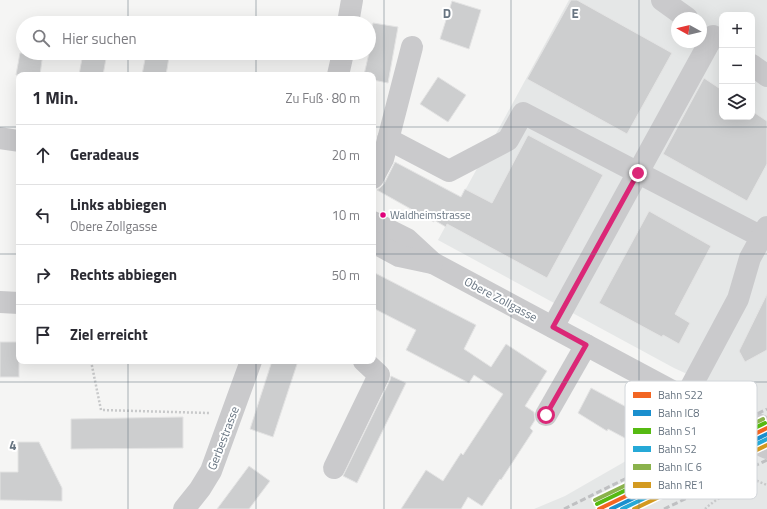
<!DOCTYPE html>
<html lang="de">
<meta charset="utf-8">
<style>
:root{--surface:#fff;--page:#f7f7f7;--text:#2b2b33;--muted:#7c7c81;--line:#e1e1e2}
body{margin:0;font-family:"Titillium Web",sans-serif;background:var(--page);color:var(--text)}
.controls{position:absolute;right:12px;top:12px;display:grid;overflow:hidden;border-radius:8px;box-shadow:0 4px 16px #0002}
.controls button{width:36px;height:36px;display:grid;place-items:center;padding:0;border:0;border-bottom:1px solid var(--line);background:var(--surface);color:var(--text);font:20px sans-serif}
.compass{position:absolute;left:671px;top:12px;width:36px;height:36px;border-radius:50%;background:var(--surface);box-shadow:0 4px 16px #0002;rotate:278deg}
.stop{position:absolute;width:12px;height:12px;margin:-9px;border:3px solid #db2777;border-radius:50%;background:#fff}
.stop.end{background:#db2777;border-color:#fff;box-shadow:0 1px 4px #0008}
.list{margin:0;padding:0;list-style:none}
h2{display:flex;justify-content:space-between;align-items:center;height:52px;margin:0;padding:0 16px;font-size:17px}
h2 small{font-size:13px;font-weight:400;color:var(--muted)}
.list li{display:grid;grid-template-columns:26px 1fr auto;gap:12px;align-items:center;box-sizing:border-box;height:60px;padding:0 16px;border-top:1px solid var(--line)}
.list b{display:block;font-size:15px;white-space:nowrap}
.list p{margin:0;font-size:13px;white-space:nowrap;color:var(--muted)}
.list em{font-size:13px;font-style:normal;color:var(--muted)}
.icon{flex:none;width:22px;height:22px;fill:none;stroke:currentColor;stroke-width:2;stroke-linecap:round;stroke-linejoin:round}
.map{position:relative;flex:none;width:767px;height:509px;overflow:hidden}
.search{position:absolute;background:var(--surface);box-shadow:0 4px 16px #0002;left:16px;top:16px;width:360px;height:44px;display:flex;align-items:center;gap:10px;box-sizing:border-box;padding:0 14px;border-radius:22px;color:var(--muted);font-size:15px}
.panel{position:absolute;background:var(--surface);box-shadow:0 4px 16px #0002;left:16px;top:72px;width:360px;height:292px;border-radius:8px}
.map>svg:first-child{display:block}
</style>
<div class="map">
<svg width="767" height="509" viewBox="0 0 767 509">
<rect width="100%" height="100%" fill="#f5f5f4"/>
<path fill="#e5e7e7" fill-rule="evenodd" d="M 569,0 L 767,0 L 767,509 L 534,509 L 565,496 L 659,442 L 673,417 L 697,431 L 753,404 L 674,368 L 438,240 ZM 722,15 L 752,15 L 752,117 L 722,117 ZM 677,18 L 701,18 L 701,42 L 677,42 Z"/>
<g fill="#cdcecf" stroke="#e4e4e4">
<path d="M 571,0 L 577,0 L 672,53 L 627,134 L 527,79 Z"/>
<path d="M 452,1 L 481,10 L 469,49 L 440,39 Z"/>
<path d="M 373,23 L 398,27 L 388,83 L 373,80 L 373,75 L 364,75 L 369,53 Z"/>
<path d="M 20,53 L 43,53 L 40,75 L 16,75 Z"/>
<path d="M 83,53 L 107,53 L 103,75 L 79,75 Z"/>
<path d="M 146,54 L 169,57 L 166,75 L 142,75 Z"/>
<path d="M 438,77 L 466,95 L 448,122 L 420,104 Z"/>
<path d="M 704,78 L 722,90 L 722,117 L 752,117 L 752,111 L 767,121 L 767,164 L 747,201 L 663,154 Z"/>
<path d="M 528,135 L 603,175 L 547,278 L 447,224 L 446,227 L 434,220 L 434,222 L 377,190 L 380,188 L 384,184 L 395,162 L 461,197 L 465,189 L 492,203 Z"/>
<path d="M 649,211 L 711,246 L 675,314 L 690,323 L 679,344 L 663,335 L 662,337 L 599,303 Z"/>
<path d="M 373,272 L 476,325 L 464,349 L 491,367 L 506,344 L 547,371 L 525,406 L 534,412 L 535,420 L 530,428 L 533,431 L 501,480 L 500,479 L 482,506 L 468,497 L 461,509 L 401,509 L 426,470 L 443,481 L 461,453 L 463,455 L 503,394 L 474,375 L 469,383 L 406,350 L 416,330 L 373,308 Z"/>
<path d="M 767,294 L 767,350 L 745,362 L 739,351 Z"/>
<rect x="0" y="342" width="19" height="35"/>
<path d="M 272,361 L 298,361 L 273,437 L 250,429 Z"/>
<path d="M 391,376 L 406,383 L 357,483 L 343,476 L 390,380 Z"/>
<path d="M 591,388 L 671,431 L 653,441 L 641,434 L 636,444 L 608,429 L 607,431 L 578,413 Z"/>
<path d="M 183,417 L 183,448 L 71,449 L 71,419 Z"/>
<path d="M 18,442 L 39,442 L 62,488 L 62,501 L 0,500 L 0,472 L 18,472 Z"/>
<path d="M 249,466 L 270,481 L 249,509 L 217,509 Z"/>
</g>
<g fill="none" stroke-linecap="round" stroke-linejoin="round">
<g stroke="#c8c9ca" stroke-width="2.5" stroke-dasharray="2 2" stroke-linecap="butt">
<path d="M 91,361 L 101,410 L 209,413"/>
<path d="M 705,509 C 719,496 738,488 755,480 L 767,485"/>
</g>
<g stroke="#cacacc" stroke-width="22">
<path d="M 662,0 L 687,18"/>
<path d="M 348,23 L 352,0"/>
<path d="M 752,65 L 767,76"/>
<path d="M 338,75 L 343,53"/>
<path d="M 0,138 L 19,141"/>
<path d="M 388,139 L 449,171 L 508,140 L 523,113 L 762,237"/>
<path d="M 373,178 L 383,159 L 412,47"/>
<path d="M 373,222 L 407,239 L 433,263 L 685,398 L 695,403 L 722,408 L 767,428"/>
<path d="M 373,242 L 399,256 L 432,263"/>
<path d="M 0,302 L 19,303"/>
<path d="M 553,327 L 713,36"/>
<path d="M 685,398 L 738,299 L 750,258 L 767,227"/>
<path d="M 695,403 L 714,424 L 767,448"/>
<path d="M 546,415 L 586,345"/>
<path d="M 334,468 L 379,375 L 364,361"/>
<path d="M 184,509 L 200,489 L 211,471 L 251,361"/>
</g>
<g stroke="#bfc0c2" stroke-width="3" stroke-dasharray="6 3" stroke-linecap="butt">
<path d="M 564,509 L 767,409"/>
<path d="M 664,509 L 767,460"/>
</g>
<defs>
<path id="rail-1" d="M 599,509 L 767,428"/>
<path id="rail-2" d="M 611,509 L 767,434"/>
<path id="rail-3" d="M 597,504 L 765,423"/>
<path id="rail-4" d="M 622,509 L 767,439"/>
<path id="rail-5" d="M 595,500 L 763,419"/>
<path id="rail-6" d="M 634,509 L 767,445"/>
</defs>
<use href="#rail-1" stroke="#fff" stroke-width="7"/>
<use href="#rail-2" stroke="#fff" stroke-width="7"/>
<use href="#rail-3" stroke="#fff" stroke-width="7"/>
<use href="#rail-4" stroke="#fff" stroke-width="7"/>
<use href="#rail-5" stroke="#fff" stroke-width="7"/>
<use href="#rail-6" stroke="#fff" stroke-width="7"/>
<use href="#rail-1" stroke="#f26522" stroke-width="4"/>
<use href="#rail-2" stroke="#1a8fce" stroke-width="4"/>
<use href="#rail-3" stroke="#56ba12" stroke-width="4"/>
<use href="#rail-4" stroke="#26a9d7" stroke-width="4"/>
<use href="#rail-5" stroke="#8ab24c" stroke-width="4"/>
<use href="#rail-6" stroke="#d39a20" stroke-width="4"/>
</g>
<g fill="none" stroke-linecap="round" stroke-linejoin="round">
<path stroke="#db2777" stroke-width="5" d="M 546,415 L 586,345 L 553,327 L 638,173"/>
</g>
<path fill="none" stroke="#687582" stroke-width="1" stroke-opacity="0.55" d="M 128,0 L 128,23M 256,0 L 256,23M 384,0 L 384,509M 511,0 L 511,509M 639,0 L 639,509M 128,53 L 128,75M 256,53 L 256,75M 0,127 L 19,127M 373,127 L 767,127M 0,254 L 19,254M 373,254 L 767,254M 128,361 L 128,509M 256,361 L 256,509M 0,382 L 767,382"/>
<circle fill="#e5007d" stroke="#fff" stroke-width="1.5" cx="383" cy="215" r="3.5"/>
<g text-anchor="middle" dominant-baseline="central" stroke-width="4" stroke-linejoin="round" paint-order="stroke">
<g font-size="11" fill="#687582" stroke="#fff" text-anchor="start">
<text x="390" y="215">Waldheimstrasse</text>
</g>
<g font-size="12" fill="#687582" stroke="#fff">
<text transform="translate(501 299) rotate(28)">Obere Zollgasse</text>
<text transform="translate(223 438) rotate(-69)">Gerbestrasse</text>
</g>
</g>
<rect x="625" y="381" width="132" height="118" rx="6" fill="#fff" stroke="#d2d6da" stroke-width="1"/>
<rect x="633" y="392" width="18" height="6" fill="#f26522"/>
<rect x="633" y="410" width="18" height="6" fill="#1a8fce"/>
<rect x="633" y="428" width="18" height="6" fill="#56ba12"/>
<rect x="633" y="446" width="18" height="6" fill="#26a9d7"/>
<rect x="633" y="464" width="18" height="6" fill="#8ab24c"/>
<rect x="633" y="482" width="18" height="6" fill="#d39a20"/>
<g font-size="11" fill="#687582">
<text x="658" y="399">Bahn S22</text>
<text x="658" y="417">Bahn IC8</text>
<text x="658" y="435">Bahn S1</text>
<text x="658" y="453">Bahn S2</text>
<text x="658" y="471">Bahn IC 6</text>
<text x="658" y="489">Bahn RE1</text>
</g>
<g font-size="13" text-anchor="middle" font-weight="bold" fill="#687582" stroke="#fff" stroke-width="4" stroke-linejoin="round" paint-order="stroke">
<text x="447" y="18">D</text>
<text x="575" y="18">E</text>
<text x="13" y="450">4</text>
</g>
</svg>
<div class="controls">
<button>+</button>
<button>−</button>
<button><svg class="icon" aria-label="layers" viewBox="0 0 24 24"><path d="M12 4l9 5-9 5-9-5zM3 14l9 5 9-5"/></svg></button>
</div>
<svg class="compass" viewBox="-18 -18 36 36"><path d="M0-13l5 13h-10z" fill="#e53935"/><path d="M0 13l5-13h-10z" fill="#7c7c81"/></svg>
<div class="stop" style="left:546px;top:415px"></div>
<div class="stop end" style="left:638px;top:173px"></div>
<div class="search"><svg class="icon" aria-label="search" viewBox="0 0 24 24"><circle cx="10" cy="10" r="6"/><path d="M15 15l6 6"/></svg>Hier suchen</div>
<section class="panel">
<h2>1 Min.<small>Zu Fuß · 80 m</small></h2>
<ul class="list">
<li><svg class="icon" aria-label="ahead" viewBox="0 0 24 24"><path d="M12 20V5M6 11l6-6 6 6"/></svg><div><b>Geradeaus</b></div><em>20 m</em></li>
<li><svg class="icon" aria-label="left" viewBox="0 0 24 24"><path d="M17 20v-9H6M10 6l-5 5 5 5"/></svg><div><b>Links abbiegen</b><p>Obere Zollgasse</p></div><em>10 m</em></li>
<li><svg class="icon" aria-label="right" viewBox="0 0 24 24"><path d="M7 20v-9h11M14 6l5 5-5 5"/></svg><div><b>Rechts abbiegen</b></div><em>50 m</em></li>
<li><svg class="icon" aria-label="arrive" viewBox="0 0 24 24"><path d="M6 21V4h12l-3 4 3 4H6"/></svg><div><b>Ziel erreicht</b></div></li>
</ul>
</section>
</div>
